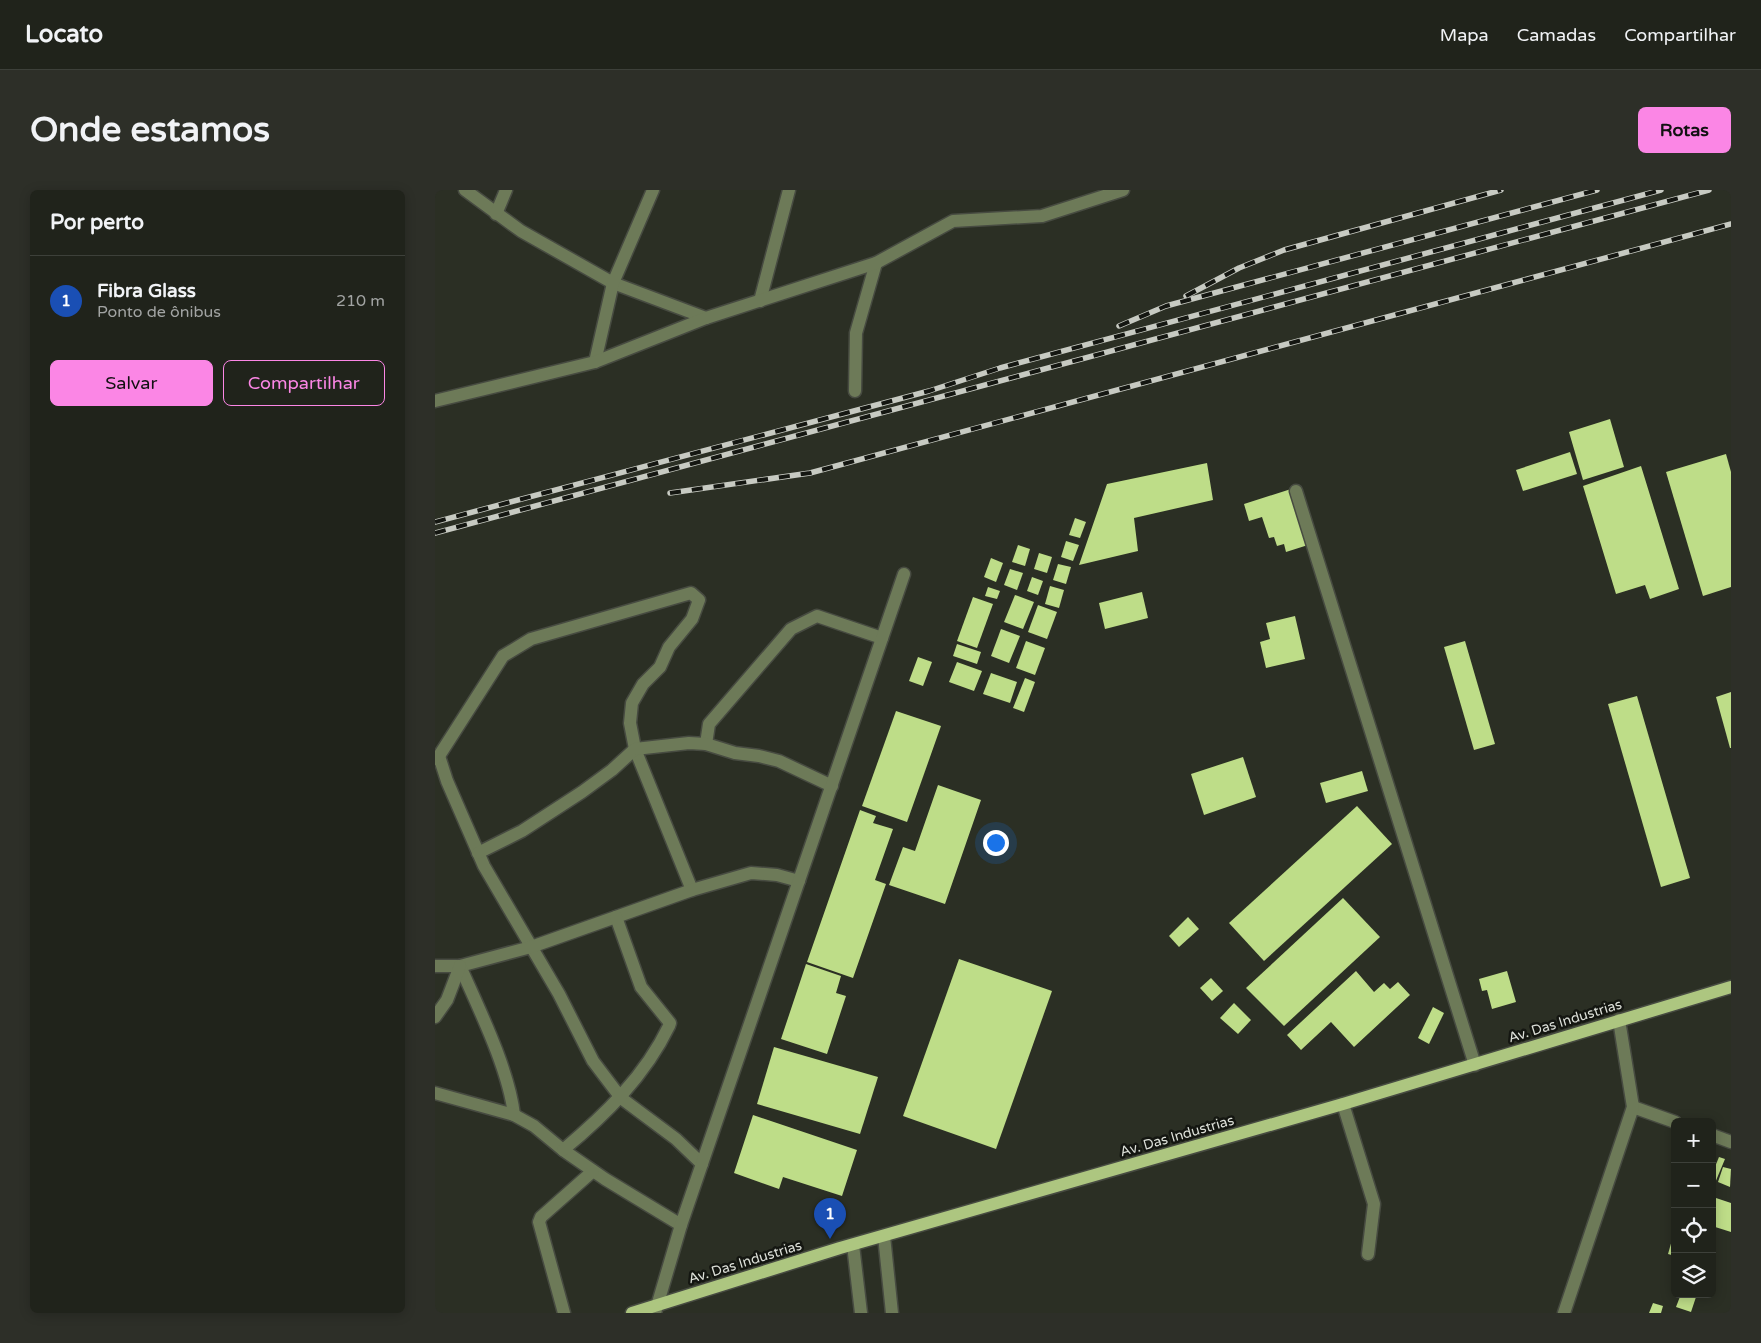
<!DOCTYPE html>
<html lang="pt">
<meta charset="utf-8">
<style>
:root{--surface:#20231b;--page:#2d2f28;--text:#f1f3f6;--muted:#a2a4a3;--line:#3d403a;--accent:#fb86e5}
body{margin:0;font-family:"Varela Round",sans-serif;background:var(--page);color:var(--text)}
.controls{position:absolute;right:15px;bottom:15px;display:grid;overflow:hidden;border-radius:8px;box-shadow:0 2px 12px #0003}
.controls button{width:45px;height:45px;display:grid;place-items:center;padding:0;border:0;border-bottom:1px solid var(--line);background:var(--surface);color:var(--text);font:25px sans-serif}
.you{position:absolute;left:560px;top:652px;width:18px;height:18px;margin:-12px;border:4px solid #fff;border-radius:50%;background:#1a73e8;box-shadow:0 0 0 8px #1a73e833}
.badge{display:grid;place-items:center;width:32px;height:32px;border-radius:50%;background:var(--accent);color:#fff;font-size:16px;font-weight:700}
.pin{position:absolute;translate:-50% -41px;filter:drop-shadow(0 1px 2px #0008)}
.pin::after{content:'';position:absolute;top:26px;width:18px;height:15px;background:inherit;clip-path:polygon(0 0,100% 0,50% 100%)}
.list{margin:0;padding:0;list-style:none}
h2{display:flex;justify-content:space-between;align-items:center;height:65px;margin:0;padding:0 20px;font-size:21px}
h2 small{font-size:16px;font-weight:400;color:var(--muted)}
.list li{display:grid;grid-template-columns:32px 1fr auto;gap:15px;align-items:center;box-sizing:border-box;height:90px;padding:0 20px;border-top:1px solid var(--line)}
.list b{display:block;font-size:19px;white-space:nowrap}
.list p{margin:0;font-size:16px;white-space:nowrap;color:var(--muted)}
.list em{font-size:16px;font-style:normal;color:var(--muted)}
.actions{display:flex;gap:10px;padding:15px 20px}
.actions a{flex:1;padding:11px 0;border:1px solid var(--accent);border-radius:8px;text-align:center;font-size:18px;color:var(--accent)}
.actions .main{background:var(--accent);color:#111}
.icon{flex:none;width:28px;height:28px;fill:none;stroke:currentColor;stroke-width:2;stroke-linecap:round;stroke-linejoin:round}
.map{position:relative;flex:none;width:1296px;height:1123px;overflow:hidden;border-radius:8px}
header{display:flex;align-items:center;gap:30px;box-sizing:border-box;height:70px;padding:0 25px;background:var(--surface);border-bottom:1px solid var(--line)}
header strong{font-size:24px}
nav{display:flex;gap:28px;margin-inline-start:auto;font-size:18px}
.intro{display:flex;align-items:center;justify-content:space-between;box-sizing:border-box;height:120px;padding:0 30px}
h1{margin:0;font-size:35px}
.button{padding:12px 22px;border-radius:8px;background:var(--accent);color:#111;font-size:18px;font-weight:700}
main{display:flex;gap:30px;padding:0 30px}
aside{flex:1;background:var(--surface);border-radius:8px;box-shadow:0 2px 12px #0003}
.map>svg:first-child{display:block}
</style>
<header>
<strong>Locato</strong>
<nav><a>Mapa</a><a>Camadas</a><a>Compartilhar</a></nav>
</header>
<div class="intro"><h1>Onde estamos</h1><a class="button">Rotas</a></div>
<main>
<aside>
<h2>Por perto<small></small></h2>
<ul class="list">
<li><span class="badge" style="background:#1a4fb4">1</span><div><b>Fibra Glass</b><p>Ponto de ônibus</p></div><em>210 m</em></li>
</ul>
<div class="actions"><a class="main">Salvar</a><a>Compartilhar</a></div>
</aside>
<div class="map">
<svg width="1296" height="1123" viewBox="0 0 1296 1123">
<rect width="100%" height="100%" fill="#2b2f24"/>
<g fill="#bedd88">
<path d="M 1175,229 L 1189,277 L 1148,290 L 1134,242 Z"/>
<path d="M 1135,262 L 1142,284 L 1088,301 L 1081,280 Z"/>
<path d="M 1291,264 L 1296,282 L 1296,397 L 1268,406 L 1231,282 Z"/>
<path d="M 772,273 L 778,310 L 699,328 L 703,361 L 644,375 L 672,294 Z"/>
<path d="M 1206,276 L 1244,399 L 1215,409 L 1210,395 L 1181,404 L 1148,296 Z"/>
<path d="M 856,299 L 873,355 L 851,362 L 849,354 L 842,356 L 839,347 L 834,348 L 827,327 L 814,331 L 809,314 Z"/>
<path d="M 640,328 L 651,332 L 645,348 L 634,345 Z"/>
<path d="M 631,351 L 644,355 L 638,371 L 626,367 Z"/>
<path d="M 583,355 L 595,359 L 590,376 L 577,372 Z"/>
<path d="M 604,363 L 617,367 L 612,383 L 599,379 Z"/>
<path d="M 556,368 L 568,373 L 561,392 L 549,387 Z"/>
<path d="M 623,374 L 636,377 L 631,394 L 618,390 Z"/>
<path d="M 575,379 L 588,383 L 582,400 L 569,395 Z"/>
<path d="M 597,387 L 608,391 L 603,405 L 592,401 Z"/>
<path d="M 615,396 L 629,400 L 624,418 L 610,414 Z"/>
<path d="M 553,397 L 565,401 L 562,409 L 550,406 Z"/>
<path d="M 707,402 L 713,428 L 670,439 L 664,413 Z"/>
<path d="M 580,405 L 599,412 L 588,439 L 569,432 Z"/>
<path d="M 538,407 L 558,414 L 542,458 L 522,451 Z"/>
<path d="M 603,415 L 622,422 L 612,449 L 593,442 Z"/>
<path d="M 860,426 L 870,469 L 831,478 L 825,452 L 835,449 L 831,433 Z"/>
<path d="M 566,439 L 585,446 L 574,473 L 556,466 Z"/>
<path d="M 591,451 L 610,458 L 600,485 L 581,478 Z"/>
<path d="M 1030,451 L 1060,554 L 1039,560 L 1009,457 Z"/>
<path d="M 522,454 L 546,462 L 542,474 L 518,466 Z"/>
<path d="M 483,467 L 497,472 L 488,496 L 474,491 Z"/>
<path d="M 522,472 L 547,481 L 539,501 L 514,492 Z"/>
<path d="M 556,483 L 582,492 L 575,513 L 548,504 Z"/>
<path d="M 590,488 L 600,492 L 589,522 L 578,518 Z"/>
<path d="M 1296,502 L 1296,558 L 1295,558 L 1281,507 Z"/>
<path d="M 1202,506 L 1255,688 L 1226,697 L 1173,514 Z"/>
<path d="M 461,521 L 506,536 L 472,632 L 427,616 Z"/>
<path d="M 808,567 L 821,607 L 769,625 L 756,584 Z"/>
<path d="M 927,581 L 933,601 L 891,613 L 885,593 Z"/>
<path d="M 503,595 L 546,610 L 510,714 L 454,695 L 468,657 L 480,661 Z"/>
<path d="M 922,616 L 957,654 L 829,771 L 794,733 Z"/>
<path d="M 425,620 L 441,626 L 438,633 L 458,639 L 440,690 L 451,694 L 418,788 L 372,772 Z"/>
<path d="M 908,708 L 945,747 L 849,836 L 811,798 Z"/>
<path d="M 753,727 L 764,739 L 744,757 L 734,746 Z"/>
<path d="M 524,769 L 617,801 L 561,959 L 468,926 Z"/>
<path d="M 371,774 L 406,786 L 401,803 L 411,806 L 392,864 L 346,849 Z"/>
<path d="M 921,781 L 939,802 L 949,793 L 955,799 L 963,792 L 975,805 L 919,857 L 896,832 L 866,860 L 852,845 Z"/>
<path d="M 1072,781 L 1081,812 L 1057,819 L 1052,800 L 1047,801 L 1044,789 Z"/>
<path d="M 776,788 L 788,801 L 777,811 L 765,798 Z"/>
<path d="M 799,813 L 816,830 L 803,844 L 785,828 Z"/>
<path d="M 998,817 L 1009,823 L 994,854 L 983,848 Z"/>
<path d="M 339,857 L 443,887 L 425,944 L 322,914 Z"/>
<path d="M 318,925 L 422,960 L 407,1006 L 348,987 L 344,999 L 299,983 Z"/>
<path d="M 1284,967 L 1290,969 L 1280,993 L 1277,992 L 1277,984 Z"/>
<path d="M 1288,977 L 1296,979 L 1295,997 L 1283,992 Z"/>
<path d="M 1278,1007 L 1296,1013 L 1296,1042 L 1277,1036 Z"/>
<path d="M 1239,1043 L 1240,1043 L 1240,1066 L 1233,1064 Z"/>
<path d="M 1246,1104 L 1262,1104 L 1256,1122 L 1241,1117 Z"/>
<path d="M 1218,1113 L 1228,1116 L 1226,1123 L 1214,1123 Z"/>
</g>
<g fill="none" stroke-linecap="round" stroke-linejoin="round">
<defs>
<g id="minor">
<path d="M 30,0 L 86,41 L 178,93 L 271,128"/>
<path d="M 61,24 L 71,0"/>
<path d="M 325,111 L 354,0"/>
<path d="M 160,172 L 178,93 L 218,0"/>
<path d="M 420,201 L 421,143 L 441,73"/>
<path d="M 0,211 L 160,172 L 271,128 L 441,73 L 518,31 L 607,26 L 688,0"/>
<path d="M 861,301 L 1040,875"/>
<path d="M 271,554 L 274,534 L 356,439 L 382,426 L 447,448"/>
<path d="M 4,566 L 12,591 L 49,676 L 124,804 L 158,871 L 186,908 L 241,949 L 267,974"/>
<path d="M 0,569 L 4,566 L 68,466 L 96,449 L 256,403 L 264,410 L 257,429 L 234,457 L 225,477 L 208,494 L 197,513 L 195,533 L 200,559 L 257,700"/>
<path d="M 43,663 L 87,641 L 147,602 L 177,580 L 200,559 L 254,553 L 271,554 L 300,563 L 324,566 L 344,571 L 397,596"/>
<path d="M 0,776 L 25,776 L 96,757 L 257,700 L 316,683 L 342,685 L 364,691"/>
<path d="M 25,776 C 44,819 74,880 79,925"/>
<path d="M 0,827 L 12,810 L 25,776"/>
<path d="M 0,903 L 79,925 L 99,936 L 128,960 L 170,989 L 246,1035"/>
<path d="M 908,914 L 939,1014 L 933,1064"/>
<path d="M 1198,917 L 1240,932"/>
<path d="M 1277,945 L 1296,952"/>
<path d="M 128,960 C 170,925 210,886 234,836 L 235,833 L 206,797 L 181,727"/>
<path d="M 449,1046 L 457,1123"/>
<path d="M 418,1055 L 426,1123"/>
<path d="M 129,1123 L 104,1032 L 106,1027 L 158,981"/>
<path d="M 220,1123 L 246,1035 L 469,384"/>
<path d="M 1129,1123 L 1198,917 L 1184,830"/>
</g>
<path id="major" d="M 197,1123 L 405,1058 L 908,914 L 1296,797"/>
</defs>
<use href="#minor" stroke="#474b41" stroke-width="15"/>
<use href="#major" stroke="#474b41" stroke-width="15"/>
<use href="#minor" stroke="#6d7a58" stroke-width="12"/>
<use href="#major" stroke="#adc680" stroke-width="12"/>
<defs>
<g id="rail">
<path d="M 751,106 L 804,78 L 849,60 L 1066,0"/>
<path d="M 684,136 L 731,116 L 1162,0"/>
<path d="M 235,303 L 375,283 L 1296,34"/>
<path d="M 0,332 L 494,201 L 565,178 L 1226,0"/>
<path d="M 0,343 L 1274,0"/>
</g>
</defs>
<use href="#rail" stroke="#c7cac2" stroke-width="5.5"/>
<use href="#rail" stroke="#141611" stroke-width="4" stroke-dasharray="11" stroke-linecap="butt"/>
</g>
<g text-anchor="middle" dominant-baseline="central" stroke-width="5" stroke-linejoin="round" paint-order="stroke">
<g font-size="14" fill="#dcdfd8" stroke="#141611">
<text transform="translate(1130 831) rotate(-17)">Av. Das Industrias</text>
<text transform="translate(742 946) rotate(-16)">Av. Das Industrias</text>
<text transform="translate(310 1072) rotate(-17)">Av. Das Industrias</text>
</g>
</g>
</svg>
<div class="controls">
<button>+</button>
<button>−</button>
<button><svg class="icon" aria-label="locate" viewBox="0 0 24 24"><circle cx="12" cy="12" r="6"/><path d="M12 2v4M12 18v4M2 12h4M18 12h4"/></svg></button>
<button><svg class="icon" aria-label="layers" viewBox="0 0 24 24"><path d="M12 4l9 5-9 5-9-5zM3 14l9 5 9-5"/></svg></button>
</div>
<div class="you"></div>
<div class="pin badge" style="left:395px;top:1049px;background:#1a4fb4">1</div>
</div>
</main>
